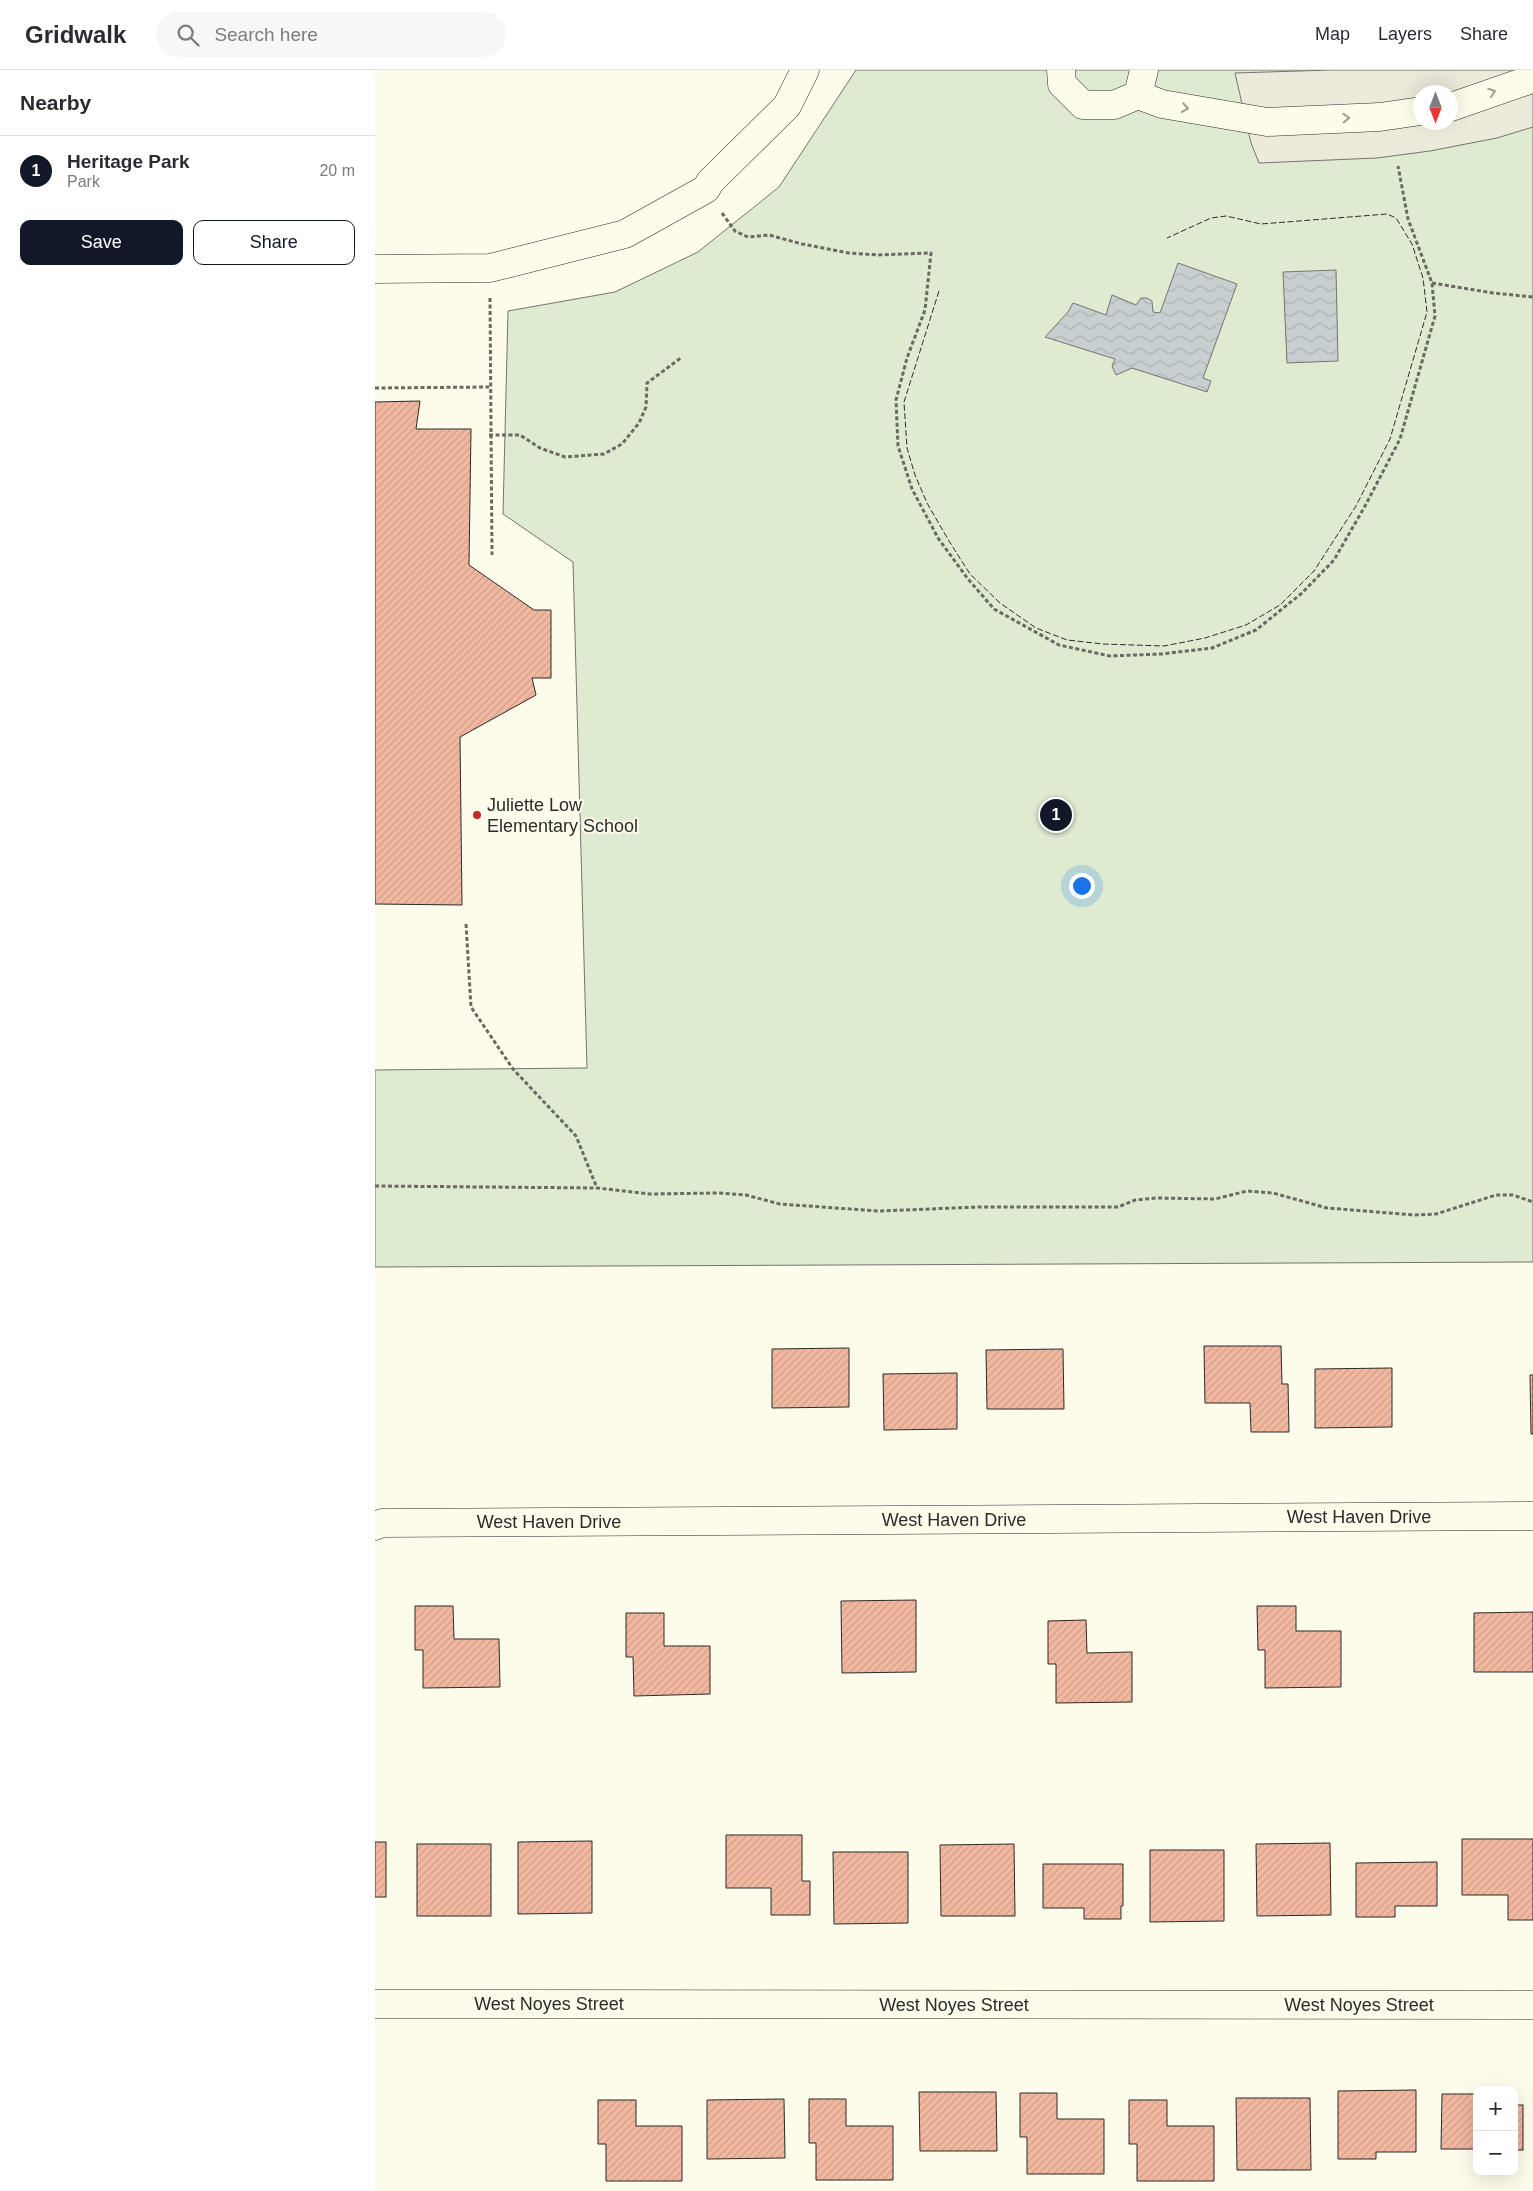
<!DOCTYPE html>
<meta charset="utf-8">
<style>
:root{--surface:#fff;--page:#f7f7f7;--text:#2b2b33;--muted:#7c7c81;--line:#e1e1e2;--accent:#111827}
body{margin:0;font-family:Arial,sans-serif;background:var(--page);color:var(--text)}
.controls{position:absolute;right:15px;bottom:15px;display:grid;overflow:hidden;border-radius:10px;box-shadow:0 5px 20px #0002}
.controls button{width:45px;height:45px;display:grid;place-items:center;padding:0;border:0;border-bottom:1px solid var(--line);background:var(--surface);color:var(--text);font:25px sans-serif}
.compass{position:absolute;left:1038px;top:15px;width:45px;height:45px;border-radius:50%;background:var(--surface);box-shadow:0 5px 20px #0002;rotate:180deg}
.you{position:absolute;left:706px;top:815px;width:18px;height:18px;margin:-12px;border:4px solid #fff;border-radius:50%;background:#1a73e8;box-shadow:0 0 0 8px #1a73e833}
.badge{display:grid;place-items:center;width:32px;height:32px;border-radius:50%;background:var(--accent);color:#fff;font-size:16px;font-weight:700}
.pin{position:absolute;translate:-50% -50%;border:2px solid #fff;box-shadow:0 1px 5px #0006}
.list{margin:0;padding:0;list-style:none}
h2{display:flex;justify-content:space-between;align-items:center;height:65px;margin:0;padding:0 20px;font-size:21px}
h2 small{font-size:16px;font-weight:400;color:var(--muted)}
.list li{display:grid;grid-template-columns:32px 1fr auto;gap:15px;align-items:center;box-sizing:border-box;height:70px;padding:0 20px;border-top:1px solid var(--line)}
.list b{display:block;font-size:19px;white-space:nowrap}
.list p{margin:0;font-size:16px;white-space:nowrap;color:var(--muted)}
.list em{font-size:16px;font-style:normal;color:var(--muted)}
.actions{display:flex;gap:10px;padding:15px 20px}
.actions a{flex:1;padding:11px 0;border:1px solid var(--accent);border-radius:10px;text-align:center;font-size:18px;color:var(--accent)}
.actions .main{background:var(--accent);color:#fff}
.icon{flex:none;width:28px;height:28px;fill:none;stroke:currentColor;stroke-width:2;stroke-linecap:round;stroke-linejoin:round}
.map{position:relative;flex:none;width:1158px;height:2121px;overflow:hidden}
header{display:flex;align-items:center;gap:30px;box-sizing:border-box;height:70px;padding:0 25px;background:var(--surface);border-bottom:1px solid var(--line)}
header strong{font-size:24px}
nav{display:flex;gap:28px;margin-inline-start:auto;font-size:18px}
.search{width:350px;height:45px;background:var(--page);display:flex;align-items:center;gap:12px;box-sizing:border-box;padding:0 18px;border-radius:28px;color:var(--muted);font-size:19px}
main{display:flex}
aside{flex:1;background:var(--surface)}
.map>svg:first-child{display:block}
</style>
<header>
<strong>Gridwalk</strong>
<div class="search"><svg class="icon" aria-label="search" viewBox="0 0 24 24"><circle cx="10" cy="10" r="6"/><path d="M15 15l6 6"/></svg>Search here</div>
<nav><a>Map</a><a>Layers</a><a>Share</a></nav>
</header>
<main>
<aside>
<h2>Nearby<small></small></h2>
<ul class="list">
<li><span class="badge">1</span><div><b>Heritage Park</b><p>Park</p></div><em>20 m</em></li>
</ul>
<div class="actions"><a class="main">Save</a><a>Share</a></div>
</aside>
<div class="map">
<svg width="1158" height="2121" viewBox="0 0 1158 2121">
<defs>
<pattern id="water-waves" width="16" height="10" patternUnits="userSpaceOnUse" patternTransform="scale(1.25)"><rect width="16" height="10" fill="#c7d0d0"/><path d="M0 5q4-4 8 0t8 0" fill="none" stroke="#abb3b3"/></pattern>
<pattern id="building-hatch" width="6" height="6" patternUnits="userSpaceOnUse" patternTransform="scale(1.25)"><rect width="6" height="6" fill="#f2b8a0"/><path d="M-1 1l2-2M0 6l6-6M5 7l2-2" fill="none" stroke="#d09e8a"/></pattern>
</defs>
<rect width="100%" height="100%" fill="#fdfbea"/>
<path fill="#deebd1" stroke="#74746e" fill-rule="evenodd" d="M 481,0 L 1158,0 L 1158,1192 L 0,1197 L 0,1000 L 212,998 L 198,492 L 128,444 L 133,241 L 240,222 L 323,182 L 404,117 ZM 1046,22 L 1076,22 L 1076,52 L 1046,52 Z"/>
<path fill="#eceadb" stroke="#74746e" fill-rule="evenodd" d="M 956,0 L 1147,0 L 1158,22 L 1158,57 L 1122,68 L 1055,81 L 1002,88 L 884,93 L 876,73 L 860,3 ZM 1046,22 L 1076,22 L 1076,52 L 1046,52 Z"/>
<g fill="url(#water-waves)" stroke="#74746e">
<path d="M 803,193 L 862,214 L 828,308 L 836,311 L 832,322 L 757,298 L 741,305 L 737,296 L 740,289 L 670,267 L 693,242 L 698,233 L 731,245 L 737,225 L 761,235 L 766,228 L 772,228 L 777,231 L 778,242 L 785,243 Z"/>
<path d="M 961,200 L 963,291 L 912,293 L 908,202 Z"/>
</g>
<g fill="url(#building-hatch)" stroke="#2b2b2b">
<path d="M 45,331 L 41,359 L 96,359 L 94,495 L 159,540 L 176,540 L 176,608 L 157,608 L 161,625 L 85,667 L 87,835 L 0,834 L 0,332 Z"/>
<path d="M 829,1276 L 906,1276 L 907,1314 L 913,1314 L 914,1362 L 876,1362 L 875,1333 L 830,1333 Z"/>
<path d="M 474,1278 L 474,1337 L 397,1338 L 397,1279 Z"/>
<path d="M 688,1279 L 689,1339 L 612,1339 L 611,1280 Z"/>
<path d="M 1017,1298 L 1017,1357 L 940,1358 L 940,1299 Z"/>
<path d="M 582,1303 L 582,1359 L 509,1360 L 508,1304 Z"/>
<path d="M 1155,1305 L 1158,1305 L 1158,1364 L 1156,1364 Z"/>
<path d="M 541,1530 L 541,1602 L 467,1603 L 466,1531 Z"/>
<path d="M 40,1536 L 78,1536 L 79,1569 L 124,1569 L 125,1617 L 48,1618 L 48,1580 L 40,1580 Z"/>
<path d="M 882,1536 L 921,1536 L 921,1561 L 966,1561 L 966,1617 L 890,1618 L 890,1580 L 883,1580 Z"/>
<path d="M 1158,1542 L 1158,1602 L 1099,1602 L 1099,1543 Z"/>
<path d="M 251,1543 L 289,1543 L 289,1576 L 335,1576 L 335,1624 L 259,1626 L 258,1587 L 251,1587 Z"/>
<path d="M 711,1550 L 712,1583 L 757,1582 L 757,1632 L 681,1633 L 681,1594 L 673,1594 L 673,1551 Z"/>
<path d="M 351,1765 L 427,1765 L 427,1811 L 435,1811 L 435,1845 L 396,1845 L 396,1818 L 351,1818 Z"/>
<path d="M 1087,1769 L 1158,1769 L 1158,1850 L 1133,1850 L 1133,1825 L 1087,1825 Z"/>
<path d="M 217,1771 L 217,1843 L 143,1844 L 143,1772 Z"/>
<rect x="0" y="1772" width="11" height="55"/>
<path d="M 955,1773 L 956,1845 L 882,1846 L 881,1774 Z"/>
<rect x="42" y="1774" width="74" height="72"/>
<path d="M 639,1774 L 640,1846 L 566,1846 L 565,1775 Z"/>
<path d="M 775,1780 L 849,1780 L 849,1851 L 775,1852 Z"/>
<path d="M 458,1782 L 533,1782 L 533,1853 L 459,1854 Z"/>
<path d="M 1062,1792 L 1062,1836 L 1020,1836 L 1020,1847 L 981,1847 L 981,1793 Z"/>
<path d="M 668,1794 L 748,1794 L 748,1836 L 746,1836 L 746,1849 L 709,1849 L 709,1838 L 668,1838 Z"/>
<path d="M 1041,2020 L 1041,2082 L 1001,2082 L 1001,2089 L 963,2089 L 963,2021 Z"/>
<path d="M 544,2022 L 621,2022 L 622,2081 L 545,2081 Z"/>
<path d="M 645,2023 L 682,2023 L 682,2049 L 729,2049 L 729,2104 L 652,2104 L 652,2067 L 645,2067 Z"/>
<path d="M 1067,2024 L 1102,2024 L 1102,2079 L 1066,2079 Z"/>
<path d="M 861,2028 L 935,2028 L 936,2100 L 862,2100 Z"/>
<path d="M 409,2029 L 410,2088 L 332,2089 L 332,2030 Z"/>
<path d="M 434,2029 L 471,2029 L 471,2056 L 518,2056 L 518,2110 L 441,2110 L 441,2073 L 434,2073 Z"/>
<path d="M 223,2030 L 261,2030 L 261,2056 L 307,2056 L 307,2111 L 231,2111 L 231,2074 L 223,2074 Z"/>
<path d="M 754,2030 L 792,2030 L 792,2056 L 839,2056 L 839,2111 L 762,2111 L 762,2074 L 754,2074 Z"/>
<rect x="1139" y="2035" width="9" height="45"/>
</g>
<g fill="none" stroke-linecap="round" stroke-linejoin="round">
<defs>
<g id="minor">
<path d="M 686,0 L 687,14 L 708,35 L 739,35 L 763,25 L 769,0"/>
<path d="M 763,25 L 787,34 L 892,52 L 1005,47 L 1046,41"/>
<path d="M 1076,37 L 1151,11 L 1158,6"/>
<path d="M 0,199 L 115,198 L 250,164 L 331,119 L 335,112 L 412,36 L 430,0"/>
<path d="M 0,1456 L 7,1453 L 1158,1446"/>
<path d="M 0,1934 L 1158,1935"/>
</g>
</defs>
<use href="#minor" stroke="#2b2b2b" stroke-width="29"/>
<g stroke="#6a6964" stroke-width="3" stroke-dasharray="4 2.5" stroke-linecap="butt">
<path d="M 347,143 L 360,161 L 373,167 L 394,165 L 427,174 L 474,183 L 503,185 L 556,183 L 550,240 L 532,288 L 521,330 L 523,376 L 537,419 L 563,468 L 593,509 L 619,539 L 684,575 L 735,586 L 787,584 L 837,578 L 881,560 L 927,523 L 959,490 L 990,436 L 1025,369 L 1060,246 L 1057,213 L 1033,149 L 1023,96"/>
<path d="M 1057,213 L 1118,223 L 1158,227"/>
<path d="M 115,228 L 117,485"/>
<path d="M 0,318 L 114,317"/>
<path d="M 114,365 L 145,365 L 165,378 L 190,387 L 229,384 L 247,374 L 264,353 L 271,337 L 272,313 L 307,287"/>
<path d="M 91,854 L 96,937 L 138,999 L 201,1066 L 222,1118"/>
<path d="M 0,1116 L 222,1118 L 275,1124 L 343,1123 L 371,1125 L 405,1134 L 503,1141 L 605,1137 L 743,1137 L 760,1130 L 781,1128 L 840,1129 L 872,1121 L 898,1123 L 952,1138 L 1040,1145 L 1061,1144 L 1121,1125 L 1138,1125 L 1158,1132"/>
</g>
<use href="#minor" stroke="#fdfbea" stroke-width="28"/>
<path stroke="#2b2b2b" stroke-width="1" stroke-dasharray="6 2.5" stroke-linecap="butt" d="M 564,221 L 529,332 L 532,378 L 540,405 L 552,433 L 574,471 L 595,504 L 625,533 L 661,558 L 692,570 L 728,574 L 789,576 L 830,568 L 871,555 L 905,535 L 939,501 L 981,436 L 1015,369 L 1052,242 L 1048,208 L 1037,174 L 1021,148 L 1012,144 L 886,154 L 851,146 L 836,148 L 792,168"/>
</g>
<defs><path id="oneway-chevron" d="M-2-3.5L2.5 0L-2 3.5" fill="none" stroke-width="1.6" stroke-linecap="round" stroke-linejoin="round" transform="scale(1.25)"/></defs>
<g stroke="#9e9d94">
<use href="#oneway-chevron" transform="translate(1117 22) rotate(-19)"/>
<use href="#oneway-chevron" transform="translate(810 38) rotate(9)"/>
<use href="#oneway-chevron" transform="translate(971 48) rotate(-2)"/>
</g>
<circle fill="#c62828" stroke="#fdfbea" stroke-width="2" cx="102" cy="745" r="5"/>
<g text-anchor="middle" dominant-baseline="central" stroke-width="4" stroke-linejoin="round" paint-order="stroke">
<g font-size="18" fill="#2b2b2b" stroke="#fdfbea" text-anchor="start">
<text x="112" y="735">Juliette Low<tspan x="112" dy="21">Elementary School</tspan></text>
</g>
<g font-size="18" fill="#2b2b2b" stroke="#fdfbea">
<text x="984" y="1447">West Haven Drive</text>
<text x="579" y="1450">West Haven Drive</text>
<text x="174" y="1452">West Haven Drive</text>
<text x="174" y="1934">West Noyes Street</text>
<text x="579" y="1935">West Noyes Street</text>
<text x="984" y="1935">West Noyes Street</text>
</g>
</g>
</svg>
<div class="controls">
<button>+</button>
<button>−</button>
</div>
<svg class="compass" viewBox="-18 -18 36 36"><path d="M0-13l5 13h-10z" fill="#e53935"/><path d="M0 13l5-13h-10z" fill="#7c7c81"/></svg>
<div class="you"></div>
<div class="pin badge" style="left:681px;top:745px">1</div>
</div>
</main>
